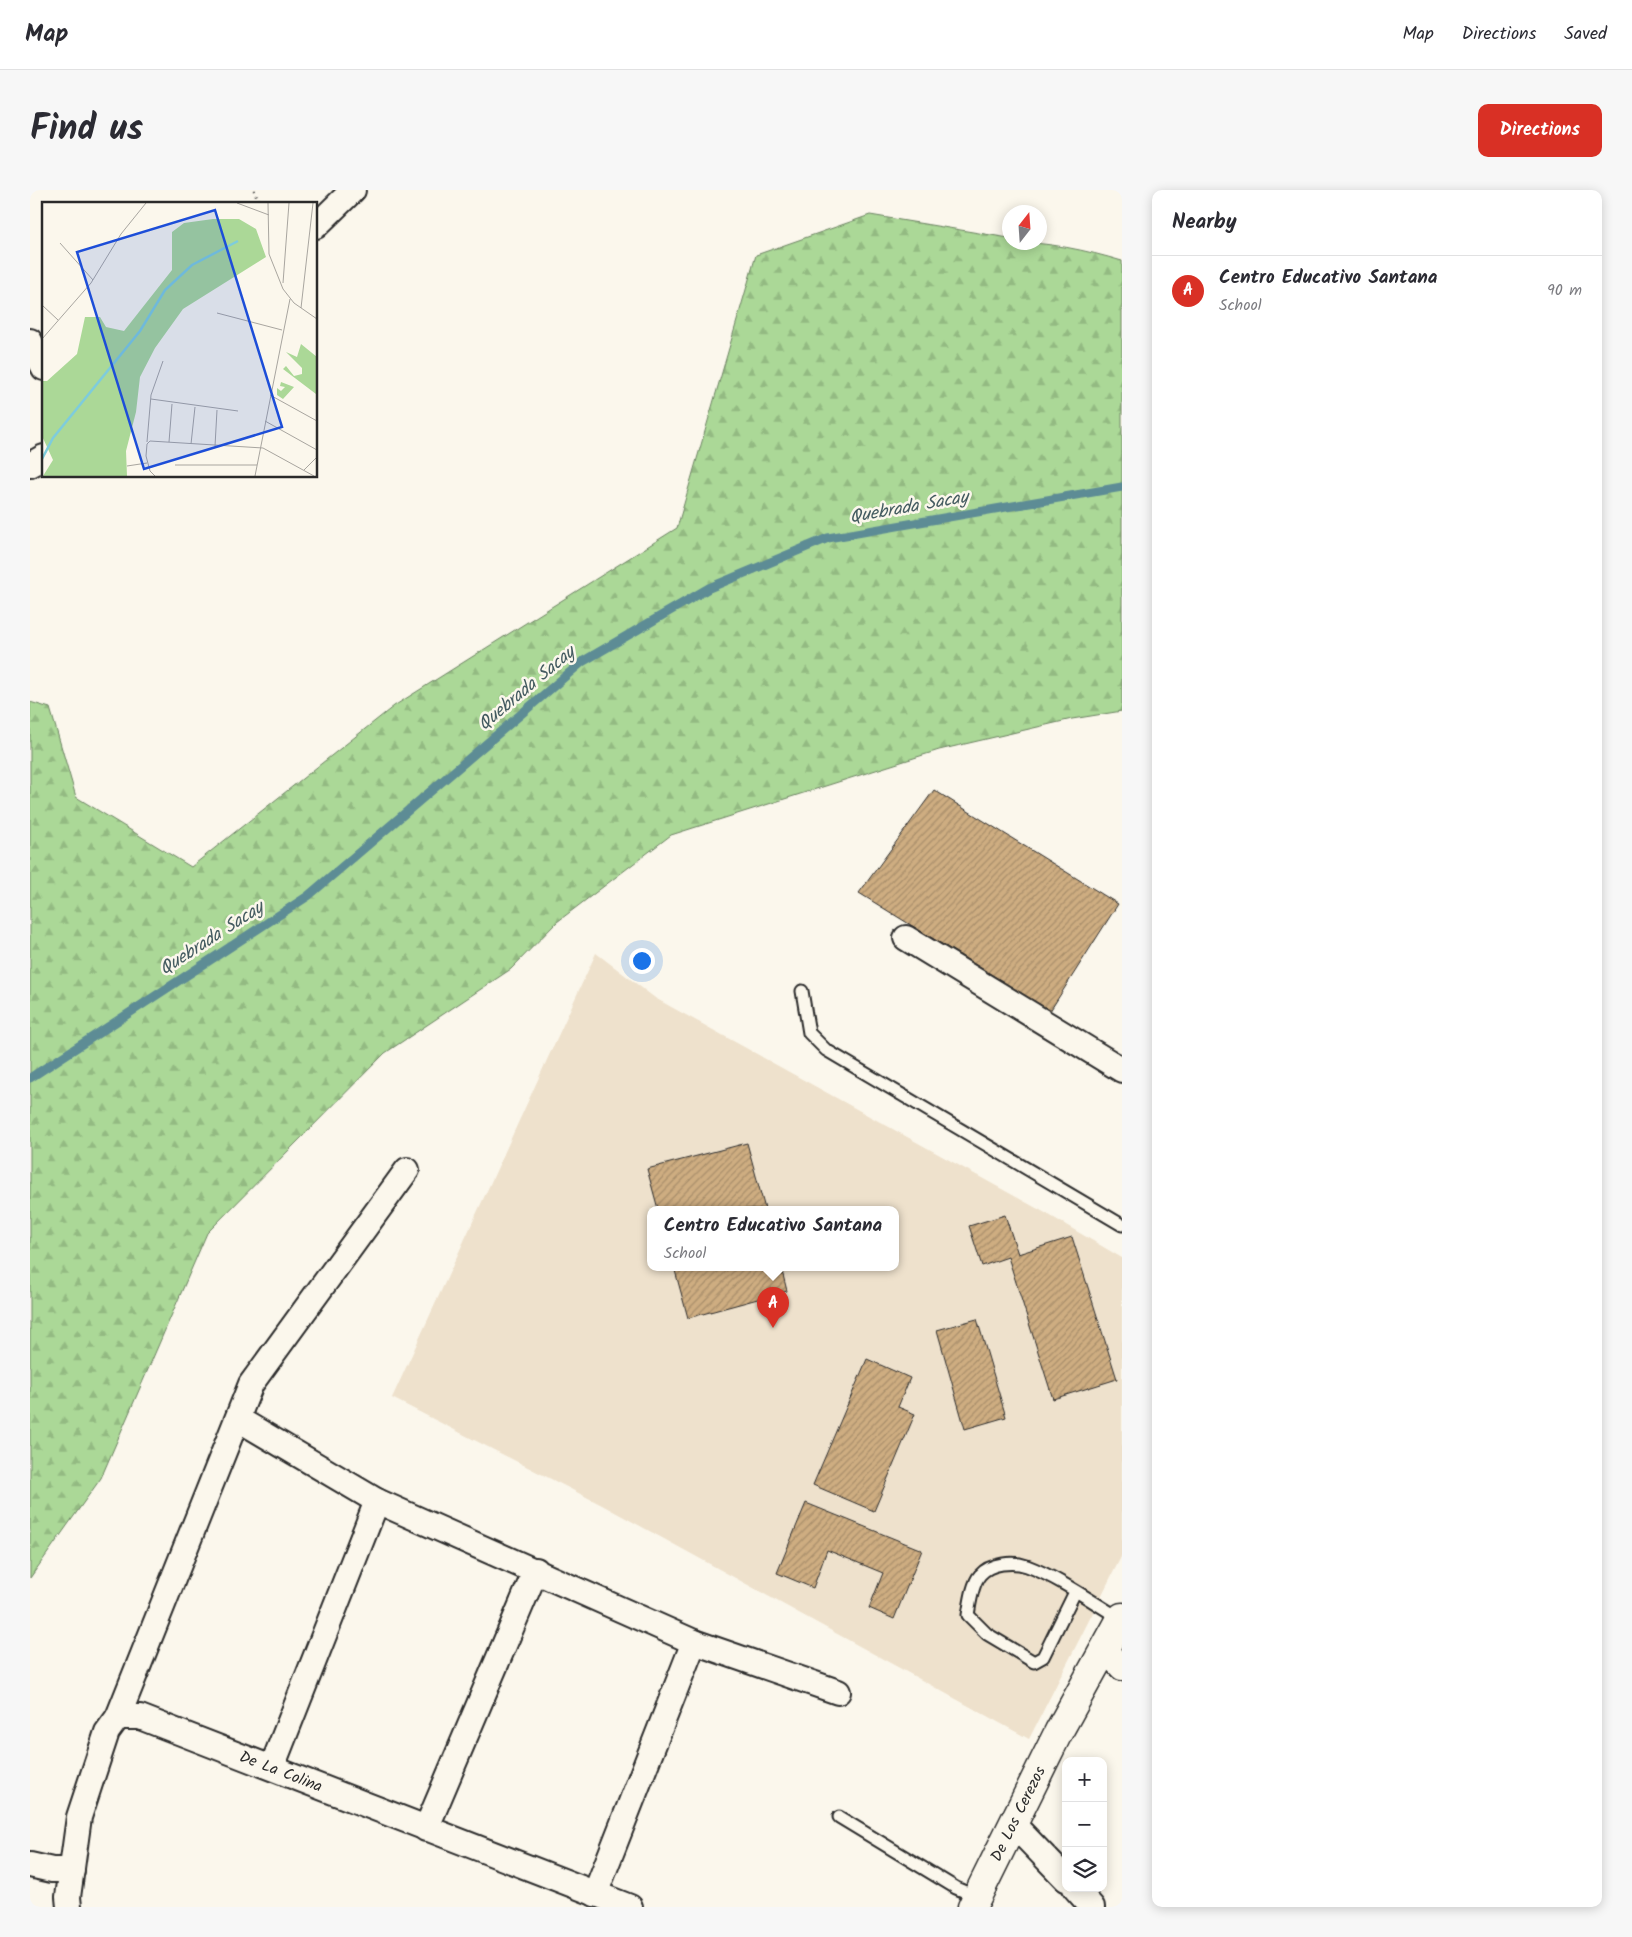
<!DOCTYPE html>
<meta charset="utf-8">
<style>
:root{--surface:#fff;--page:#f7f7f7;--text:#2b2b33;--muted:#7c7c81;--line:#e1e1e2;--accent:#d93025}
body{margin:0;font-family:Kalam,sans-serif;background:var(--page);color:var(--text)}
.controls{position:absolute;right:15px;bottom:15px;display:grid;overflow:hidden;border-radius:10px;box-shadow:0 2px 12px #0003}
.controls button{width:45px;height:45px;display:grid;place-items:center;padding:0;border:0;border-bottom:1px solid var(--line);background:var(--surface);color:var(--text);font:25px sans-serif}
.compass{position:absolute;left:972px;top:15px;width:45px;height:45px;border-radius:50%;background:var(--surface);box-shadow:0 2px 12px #0003;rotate:17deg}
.you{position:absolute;left:611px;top:770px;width:18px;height:18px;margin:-12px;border:4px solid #fff;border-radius:50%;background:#1a73e8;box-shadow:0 0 0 8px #1a73e833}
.badge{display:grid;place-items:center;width:32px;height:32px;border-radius:50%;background:var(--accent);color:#fff;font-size:16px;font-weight:700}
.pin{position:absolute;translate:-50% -41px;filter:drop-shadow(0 1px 2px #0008)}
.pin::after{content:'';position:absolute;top:26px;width:18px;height:15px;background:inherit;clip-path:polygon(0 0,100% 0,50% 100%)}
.popup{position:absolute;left:617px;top:1016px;width:252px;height:65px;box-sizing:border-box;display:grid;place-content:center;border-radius:10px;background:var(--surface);filter:drop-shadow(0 1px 4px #0005);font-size:16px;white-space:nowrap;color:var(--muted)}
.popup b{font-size:19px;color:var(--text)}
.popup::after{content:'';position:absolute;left:50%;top:100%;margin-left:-10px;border:10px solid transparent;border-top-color:var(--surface)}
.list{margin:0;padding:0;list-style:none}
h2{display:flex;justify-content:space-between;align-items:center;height:65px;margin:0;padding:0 20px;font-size:21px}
h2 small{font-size:16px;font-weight:400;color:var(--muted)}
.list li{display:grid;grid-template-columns:32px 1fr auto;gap:15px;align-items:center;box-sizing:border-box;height:70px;padding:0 20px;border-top:1px solid var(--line)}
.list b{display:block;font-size:19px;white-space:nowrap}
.list p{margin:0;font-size:16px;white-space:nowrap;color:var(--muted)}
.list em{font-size:16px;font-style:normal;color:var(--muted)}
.icon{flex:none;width:28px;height:28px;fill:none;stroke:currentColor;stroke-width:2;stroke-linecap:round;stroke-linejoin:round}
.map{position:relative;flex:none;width:1092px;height:1717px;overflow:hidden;border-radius:10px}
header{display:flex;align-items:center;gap:30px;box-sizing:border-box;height:70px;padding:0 25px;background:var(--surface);border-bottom:1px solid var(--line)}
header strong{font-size:24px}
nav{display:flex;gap:28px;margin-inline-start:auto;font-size:18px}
.intro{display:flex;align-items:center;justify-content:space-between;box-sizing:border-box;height:120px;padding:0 30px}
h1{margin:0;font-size:35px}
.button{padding:12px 22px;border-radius:10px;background:var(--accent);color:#fff;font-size:18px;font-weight:700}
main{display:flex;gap:30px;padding:0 30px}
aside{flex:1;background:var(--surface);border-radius:10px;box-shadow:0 2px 12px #0003}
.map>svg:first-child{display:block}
</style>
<header>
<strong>Map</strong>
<nav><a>Map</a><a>Directions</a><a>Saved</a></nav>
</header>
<div class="intro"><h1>Find us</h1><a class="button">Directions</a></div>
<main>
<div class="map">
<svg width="1092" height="1717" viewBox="0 0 1092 1717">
<defs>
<pattern id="forest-firs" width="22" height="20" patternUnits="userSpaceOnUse" patternTransform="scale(1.25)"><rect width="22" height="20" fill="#abd897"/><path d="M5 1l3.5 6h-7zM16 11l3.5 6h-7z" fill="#93ba82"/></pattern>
<pattern id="building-hatch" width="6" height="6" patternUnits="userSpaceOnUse" patternTransform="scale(1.25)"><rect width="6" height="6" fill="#cead81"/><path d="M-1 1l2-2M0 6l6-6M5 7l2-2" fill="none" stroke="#a78d6a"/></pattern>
</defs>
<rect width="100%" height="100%" fill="#fbf7ec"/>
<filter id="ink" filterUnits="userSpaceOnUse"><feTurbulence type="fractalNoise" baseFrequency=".02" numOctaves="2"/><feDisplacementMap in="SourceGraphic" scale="10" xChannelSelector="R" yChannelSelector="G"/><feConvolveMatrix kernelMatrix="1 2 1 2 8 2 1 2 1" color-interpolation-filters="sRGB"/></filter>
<g filter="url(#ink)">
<path fill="#eee1cc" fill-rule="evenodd" d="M 566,763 L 625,808 L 1019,1025 L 1092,1068 L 1092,1365 L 999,1549 L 572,1315 L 362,1208 ZM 620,1019 L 866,1019 L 866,1077 L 620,1077 Z"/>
<path fill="url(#forest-firs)" stroke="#6b8261" d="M 840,25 L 979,48 L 979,52 C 1019,52 1055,60 1092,71 L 1092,521 L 1042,529 L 909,560 L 641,645 L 527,732 L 481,779 L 355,863 L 177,1043 L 71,1288 L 0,1388 L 0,512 L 20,518 L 46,607 L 161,677 L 364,516 L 647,338 L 726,65 Z"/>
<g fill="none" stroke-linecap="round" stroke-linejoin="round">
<path stroke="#5d8c95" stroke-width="9" d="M 0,888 L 278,706 L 552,472 L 679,398 L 798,348 L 1092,297"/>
</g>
<g fill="url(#building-hatch)" stroke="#2b2b2b">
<path d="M 904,600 L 1088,714 L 1020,821 L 829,703 Z"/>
<path d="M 717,953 L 735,1019 L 628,1019 L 617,979 Z"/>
<path d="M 975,1025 L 988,1064 L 1042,1047 L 1087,1189 L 1023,1209 L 978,1067 L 952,1076 L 939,1036 Z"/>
<path d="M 644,1077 L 751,1077 L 757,1101 L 658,1128 Z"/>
<path d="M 947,1129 L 976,1227 L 935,1239 L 907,1140 Z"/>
<path d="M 837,1169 L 880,1188 L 868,1217 L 885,1224 L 844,1321 L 783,1295 Z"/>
<path d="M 776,1313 L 892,1360 L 864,1429 L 839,1418 L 853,1383 L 797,1360 L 783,1398 L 747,1383 Z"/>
</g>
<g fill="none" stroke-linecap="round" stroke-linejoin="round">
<defs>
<g id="lane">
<path d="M 772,801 L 779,843 L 796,860 L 1092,1035"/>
<path d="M 1045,1402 L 1013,1467 L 1004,1472 L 957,1444 L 938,1425 C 940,1414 942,1394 950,1385 C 960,1373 983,1371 997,1376 C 1029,1388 1061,1411 1091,1429"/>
<path d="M 809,1627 L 926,1698 L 947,1707"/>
</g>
<g id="street">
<path d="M 286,36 L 323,0"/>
<path d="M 0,151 L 14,178"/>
<path d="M 0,275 L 14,267"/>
<path d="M 876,748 L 1092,880"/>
<path d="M 208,1229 L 347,1311 L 664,1452 L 808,1502"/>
<path d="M 1075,1460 L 1092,1478"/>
<path d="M 88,1527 L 221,1194 L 377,980"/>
<path d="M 242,1577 L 347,1311"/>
<path d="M 983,1634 L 1036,1689"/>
<path d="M 396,1639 L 506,1380"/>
<path d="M 0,1675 L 22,1680 L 42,1680"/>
<path d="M 1045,1698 L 1062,1717"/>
<path d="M 565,1704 L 664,1452"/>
<path id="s1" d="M 39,1717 L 38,1707 L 49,1627 L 77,1542 L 88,1527 L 110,1527 L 600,1717"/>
</g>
<g id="secondary">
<path id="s2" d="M 942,1717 L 1029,1541 L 1092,1427"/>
</g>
</defs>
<use href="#lane" stroke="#2b2b2b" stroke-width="15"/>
<use href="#street" stroke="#2b2b2b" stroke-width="28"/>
<use href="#secondary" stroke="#2b2b2b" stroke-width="31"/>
<path stroke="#2b2b2b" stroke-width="3" stroke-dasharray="1 4" stroke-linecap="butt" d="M 224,0 L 230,14"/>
<use href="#lane" stroke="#fbf7ec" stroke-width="11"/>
<use href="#street" stroke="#fbf7ec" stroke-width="24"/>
<use href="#secondary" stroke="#fbf7ec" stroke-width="28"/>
</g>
</g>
<g text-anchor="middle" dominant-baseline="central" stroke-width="5" stroke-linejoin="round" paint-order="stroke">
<g font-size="16" fill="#2b2b2b" stroke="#fbf7ec">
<text stroke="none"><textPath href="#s1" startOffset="372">De La Colina</textPath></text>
<text stroke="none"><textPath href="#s2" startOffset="104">De Los Cerezos</textPath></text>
</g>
<g font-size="18" font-style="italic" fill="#445b60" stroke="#fbf7ec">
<text transform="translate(879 318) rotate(-10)">Quebrada Sacay</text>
<text transform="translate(497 499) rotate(-40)">Quebrada Sacay</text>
<text transform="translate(182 749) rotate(-33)">Quebrada Sacay</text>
</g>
</g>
<g transform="translate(12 12)">
<rect width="275" height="275" fill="#fbf7ec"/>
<path d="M 259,142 L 275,155 L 274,192 L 241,167 L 244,164 L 252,174 L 260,172 L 260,166 L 244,150 L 255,155 ZM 239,180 L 252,185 L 241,197 L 235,193 L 235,186 L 239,189 L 243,185 L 238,184 Z" fill="#abd897"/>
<path d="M 171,17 L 197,17 L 214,27 L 224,55 L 141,107 L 113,146 L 98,175 L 94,210 L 84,249 L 85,274 L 1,274 L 11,258 L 0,234 L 0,179 L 5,179 L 35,152 L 43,115 L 58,115 L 64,125 L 82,129 L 130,68 L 130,30 L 142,21 Z" fill="#abd897"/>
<path fill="none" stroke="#7eccdc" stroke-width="2.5" d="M 0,257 L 11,236 L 98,129 L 123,88 L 150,63 L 196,39"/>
<path fill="none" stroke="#a8a59f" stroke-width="1" d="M 195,1 L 227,13M 226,1 L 227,52 L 241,87 L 252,101 L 275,117M 18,41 L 51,78M 241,81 L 247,1M 0,103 L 16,118M 259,106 L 271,1M 175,111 L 240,128M 0,137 L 49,81 L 79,32 L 104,1M 228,193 L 275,219M 109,197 L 196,209M 223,219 L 275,248M 105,240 L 109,193 L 121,159M 127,240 L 130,202M 149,242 L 153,205M 173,244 L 175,208M 133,263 L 215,263M 85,264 L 105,261M 262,268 L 275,255M 113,274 L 108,269 L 104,254 L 105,242 L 108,239 L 221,246 L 272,274M 213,274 L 248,97"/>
<path fill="#1d4ed8" fill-opacity="0.15" stroke="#1d4ed8" stroke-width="2.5" d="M 173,8 L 240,225 L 102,267 L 35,50 Z"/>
<rect width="275" height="275" fill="none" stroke="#2b2b2b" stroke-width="2.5"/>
</g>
</svg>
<div class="controls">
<button>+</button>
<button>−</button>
<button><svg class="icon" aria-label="layers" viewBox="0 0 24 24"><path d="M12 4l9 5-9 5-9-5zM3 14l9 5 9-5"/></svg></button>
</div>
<svg class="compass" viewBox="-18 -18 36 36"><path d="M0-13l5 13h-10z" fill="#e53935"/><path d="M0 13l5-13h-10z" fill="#7c7c81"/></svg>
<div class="you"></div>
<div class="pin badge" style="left:743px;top:1138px">A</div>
<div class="popup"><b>Centro Educativo Santana</b>School</div>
</div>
<aside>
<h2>Nearby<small></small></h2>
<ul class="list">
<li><span class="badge">A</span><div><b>Centro Educativo Santana</b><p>School</p></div><em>90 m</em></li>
</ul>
</aside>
</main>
